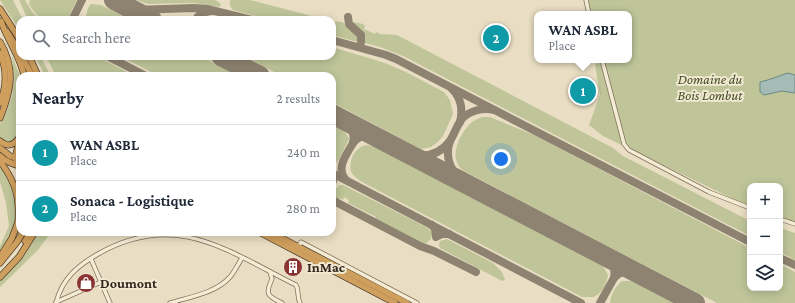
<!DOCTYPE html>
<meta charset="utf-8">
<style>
:root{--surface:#fff;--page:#f6f6f7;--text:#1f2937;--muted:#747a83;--line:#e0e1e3;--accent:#db2777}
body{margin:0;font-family:"Crimson Pro",serif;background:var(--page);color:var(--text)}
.controls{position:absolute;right:12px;bottom:12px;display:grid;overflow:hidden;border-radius:8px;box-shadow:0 2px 10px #0003}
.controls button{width:36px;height:36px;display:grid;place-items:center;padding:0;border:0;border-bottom:1px solid var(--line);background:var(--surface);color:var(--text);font:20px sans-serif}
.you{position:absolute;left:501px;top:159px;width:14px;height:14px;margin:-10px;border:3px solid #fff;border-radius:50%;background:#1a73e8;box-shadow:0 0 0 6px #1a73e833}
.badge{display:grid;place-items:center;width:26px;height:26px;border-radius:50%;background:var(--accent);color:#fff;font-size:13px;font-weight:700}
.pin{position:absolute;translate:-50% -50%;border:2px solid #fff;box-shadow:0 1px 4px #0006}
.popup{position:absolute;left:534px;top:11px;width:98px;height:52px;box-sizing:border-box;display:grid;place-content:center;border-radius:8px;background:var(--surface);filter:drop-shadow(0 1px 3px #0005);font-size:13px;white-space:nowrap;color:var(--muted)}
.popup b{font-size:15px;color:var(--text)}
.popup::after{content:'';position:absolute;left:50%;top:100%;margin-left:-8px;border:8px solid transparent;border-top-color:var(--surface)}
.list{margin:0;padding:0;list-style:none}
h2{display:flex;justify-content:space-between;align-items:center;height:52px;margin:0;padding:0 16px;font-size:17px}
h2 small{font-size:13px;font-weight:400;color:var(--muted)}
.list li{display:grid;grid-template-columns:26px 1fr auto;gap:12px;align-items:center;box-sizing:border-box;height:56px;padding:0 16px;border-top:1px solid var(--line)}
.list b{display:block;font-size:15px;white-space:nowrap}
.list p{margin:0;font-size:13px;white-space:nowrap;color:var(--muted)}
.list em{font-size:13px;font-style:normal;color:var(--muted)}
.icon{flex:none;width:22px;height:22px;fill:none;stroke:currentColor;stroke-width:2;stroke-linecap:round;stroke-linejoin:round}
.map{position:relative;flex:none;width:795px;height:303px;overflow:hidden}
.search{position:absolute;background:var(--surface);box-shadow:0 2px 10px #0003;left:16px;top:16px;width:320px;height:44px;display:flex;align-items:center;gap:10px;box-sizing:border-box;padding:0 14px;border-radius:12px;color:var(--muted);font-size:15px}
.panel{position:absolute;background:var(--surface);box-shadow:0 2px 10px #0003;left:16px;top:72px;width:320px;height:164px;border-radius:12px}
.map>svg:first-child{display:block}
</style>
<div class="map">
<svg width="795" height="303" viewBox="0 0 795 303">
<rect width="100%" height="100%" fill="#e9dec3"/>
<g fill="#bfc599">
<path d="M 0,0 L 13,0 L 23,20 L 20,20 L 20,31 Z"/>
<path d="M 19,0 L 25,0 L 33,13 L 41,20 L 28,20 Z"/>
<path d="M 30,0 L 77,0 L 69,16 L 68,20 C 48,20 40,23 29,4 Z"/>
<path d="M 136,0 L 215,0 L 220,3 L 221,5 L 219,7 L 193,3 L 148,4 Z"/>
<path d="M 230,0 L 250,0 L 327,20 L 272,20 L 233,10 L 230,6 Z"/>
<path d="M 587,0 L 795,0 L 795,221 L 780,217 L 780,186 L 750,186 L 750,207 L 603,136 L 589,125 L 600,95 L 595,65 L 600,60 L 629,60 L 629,14 L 592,14 Z"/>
<path d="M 91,4 L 101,5 L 131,20 L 85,20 L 88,8 Z"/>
<path d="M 332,21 L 342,22 L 358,35 L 358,42 L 332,35 Z"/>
<path d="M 354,22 L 363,24 L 365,26 L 364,29 L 375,34 L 376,32 L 380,34 L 397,35 L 613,148 L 623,156 L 750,221 L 750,236 L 403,56 L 380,47 L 365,43 L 364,36 L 353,24 Z"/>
<path d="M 332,47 L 385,63 L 406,72 L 444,92 L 450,100 L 453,114 L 443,136 L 438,142 L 431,147 L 421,149 L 332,102 L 332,76 L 282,76 L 244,56 L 332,56 Z"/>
<path d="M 12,56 L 20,76 L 20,136 L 7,144 L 0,139 L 0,124 L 7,110 L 12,96 L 14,80 Z"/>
<path d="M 35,56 L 40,56 L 51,76 L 45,76 Z"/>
<path d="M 46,56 L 96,56 L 135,76 L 56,76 Z"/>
<path d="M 120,56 L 200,56 L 239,76 L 159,76 Z"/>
<path d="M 482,117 L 490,117 L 536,136 L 750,248 L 750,288 L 780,288 L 780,264 L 795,272 L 795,303 L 717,303 L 462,170 C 460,168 458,165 457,162 C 452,151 461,133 469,125 C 472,121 478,119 482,117 Z"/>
<path d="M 332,125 C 339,129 347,131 349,139 L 338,161 L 332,164 Z"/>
<path d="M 367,145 L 375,147 L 603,266 L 608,275 C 606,285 603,292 594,297 L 582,297 L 360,181 C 357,178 352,175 351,171 C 348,160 356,146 367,145 Z"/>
<path d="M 0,161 L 19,194 L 18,221 L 0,257 L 0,246 L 9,226 L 6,203 L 0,182 Z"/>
<path d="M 340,185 L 343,185 L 428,228 L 432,233 L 431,239 L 426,243 L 421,243 L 375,219 L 376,217 L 348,203 L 349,200 L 344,197 L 343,200 L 340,198 L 339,200 C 335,198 334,195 334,190 Z"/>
<path d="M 780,228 L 795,233 L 795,260 L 780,252 Z"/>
<path d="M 40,232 L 51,232 L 38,250 L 0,287 L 0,280 L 19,262 Z"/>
<path d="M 447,239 L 493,263 L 502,272 L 505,280 L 502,281 L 440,248 L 439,245 L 440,241 Z"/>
<path d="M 622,281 L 631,281 L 674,303 L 610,303 C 611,294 615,287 622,281 Z"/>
</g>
<path fill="#a5bcb6" stroke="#6d8982" d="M 788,73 L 795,75 L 795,93 L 782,91 L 764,95 L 760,92 L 760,82 C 770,80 778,76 788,73 Z"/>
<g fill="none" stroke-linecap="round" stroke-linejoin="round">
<g stroke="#8e8370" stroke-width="8">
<path d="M 116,0 L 134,10 L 194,8 L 207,9 L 252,20"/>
<path d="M 348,17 L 349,24 L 361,35 L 361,42"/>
<path d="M 72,20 L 82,0"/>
<path d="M 195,20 L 201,13 L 210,11"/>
<path d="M 332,40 L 386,55 L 396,59 L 750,242"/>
<path d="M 107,56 L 146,76"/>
<path d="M 452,89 C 461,98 463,110 460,122"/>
<path d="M 344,120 C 352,127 355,133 353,143 C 360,134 368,135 378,138"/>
<path d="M 450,141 C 454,134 457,126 461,120 C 468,111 483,107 494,110"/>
<path d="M 406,152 C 424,159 439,155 450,141 C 444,158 451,174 467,184"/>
<path d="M 332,173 L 581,303"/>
<path d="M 346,180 C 335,168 347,154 353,143"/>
<path d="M 332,183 L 333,181"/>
<path d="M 332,200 L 420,246 L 434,251 L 476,272"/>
<path d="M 432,225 L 435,229 L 436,237 L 442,234 L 449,234"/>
<path d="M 605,256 C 612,262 616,268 614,278 C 621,270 628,271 638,273"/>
<path d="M 780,258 L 795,265"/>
<path d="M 600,303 L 614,278"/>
</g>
<g stroke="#8e8370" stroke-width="20">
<path d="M 114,0 L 152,20"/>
<path d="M 221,56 L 260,76"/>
<path d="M 332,114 L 695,303"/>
</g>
<defs>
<g id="minor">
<path d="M 586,0 L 589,14"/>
<path d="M 602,60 L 622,136 L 624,144 L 629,150 L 709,192 L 750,208"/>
<path d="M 780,219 L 795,224"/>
<path d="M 298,247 L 301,242 L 417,303"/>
<path d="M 91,259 L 110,303"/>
<path d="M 270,272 L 272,279 C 265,294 267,296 282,303"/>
<path d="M 56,302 L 101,282"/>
<path d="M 56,303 C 62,279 77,266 98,254 C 175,210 226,250 296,285 C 299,290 297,297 300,303"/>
<path d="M 170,303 C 190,297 216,293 230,277 C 235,271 238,264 242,258"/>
</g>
<g id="highway">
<path d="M 0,9 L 20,40"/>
<path d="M 1,21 C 7,40 21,57 24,76"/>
<path d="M 7,32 L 20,52"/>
<path d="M 0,42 C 16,69 11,91 0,118"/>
<path d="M 0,53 C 7,70 7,85 0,103"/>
<path d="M 22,56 L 32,76"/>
<path d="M 29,56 L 38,76"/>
<path d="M 20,138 L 15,158 L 20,165"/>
<path d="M 0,141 C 7,147 13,146 18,139"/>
<path d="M 0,148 L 10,156 L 20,159"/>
<path d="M 0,156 C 6,162 12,164 20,166"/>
<path d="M 0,161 C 16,183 20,197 18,224"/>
<path d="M 20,180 L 20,181"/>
<path d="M 259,232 L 395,303"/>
<path d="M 270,232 L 407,303"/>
<path d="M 25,241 L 31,232"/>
<path d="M 0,257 L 12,238 L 18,222"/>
<path d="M 0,263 L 17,242 L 23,232"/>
<path d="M 0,277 L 19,257 L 35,232"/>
</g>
</defs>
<use href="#minor" stroke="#81705c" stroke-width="5"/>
<use href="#highway" stroke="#4f3f30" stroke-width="7"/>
<use href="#minor" stroke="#f4ecd5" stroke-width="3.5"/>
<use href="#highway" stroke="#cf9f5d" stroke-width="5.5"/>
</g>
<defs>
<symbol id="building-disc" viewBox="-11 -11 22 22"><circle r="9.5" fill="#893333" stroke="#f1e8d2"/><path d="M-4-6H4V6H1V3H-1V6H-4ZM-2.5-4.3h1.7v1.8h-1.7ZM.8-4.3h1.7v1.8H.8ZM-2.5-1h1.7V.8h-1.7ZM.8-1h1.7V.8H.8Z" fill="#fff"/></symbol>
<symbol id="shop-disc" viewBox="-11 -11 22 22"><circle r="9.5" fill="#893333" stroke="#f1e8d2"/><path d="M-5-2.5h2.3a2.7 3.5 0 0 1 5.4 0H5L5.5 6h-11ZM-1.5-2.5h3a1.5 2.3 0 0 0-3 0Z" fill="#fff"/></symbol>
</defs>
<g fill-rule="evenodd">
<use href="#building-disc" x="282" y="256" width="22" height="22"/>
<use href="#shop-disc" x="75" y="272" width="22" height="22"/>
</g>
<g text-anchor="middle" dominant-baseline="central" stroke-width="4" stroke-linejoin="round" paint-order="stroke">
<g font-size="14" font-style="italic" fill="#434d27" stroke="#f1e8d2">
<text x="710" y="79">Domaine du<tspan x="710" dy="16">Bois Lombut</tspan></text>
</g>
<g font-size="14" font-weight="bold" fill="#32281e" stroke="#f1e8d2" text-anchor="start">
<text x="307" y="267">InMac</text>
<text x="100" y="283">Doumont</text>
</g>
</g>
</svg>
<div class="controls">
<button>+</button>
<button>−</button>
<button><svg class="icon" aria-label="layers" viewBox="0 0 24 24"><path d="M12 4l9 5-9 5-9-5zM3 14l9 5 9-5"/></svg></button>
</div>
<div class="you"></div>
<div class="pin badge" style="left:583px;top:91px;background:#0f9aa8">1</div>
<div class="popup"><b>WAN ASBL</b>Place</div>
<div class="pin badge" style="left:496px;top:38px;background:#0f9aa8">2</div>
<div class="search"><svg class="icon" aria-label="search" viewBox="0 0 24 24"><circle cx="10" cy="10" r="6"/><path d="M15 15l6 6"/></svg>Search here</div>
<section class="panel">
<h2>Nearby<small>2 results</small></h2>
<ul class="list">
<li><span class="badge" style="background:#0f9aa8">1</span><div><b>WAN ASBL</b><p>Place</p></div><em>240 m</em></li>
<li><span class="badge" style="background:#0f9aa8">2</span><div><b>Sonaca - Logistique</b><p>Place</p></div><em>280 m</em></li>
</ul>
</section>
</div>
